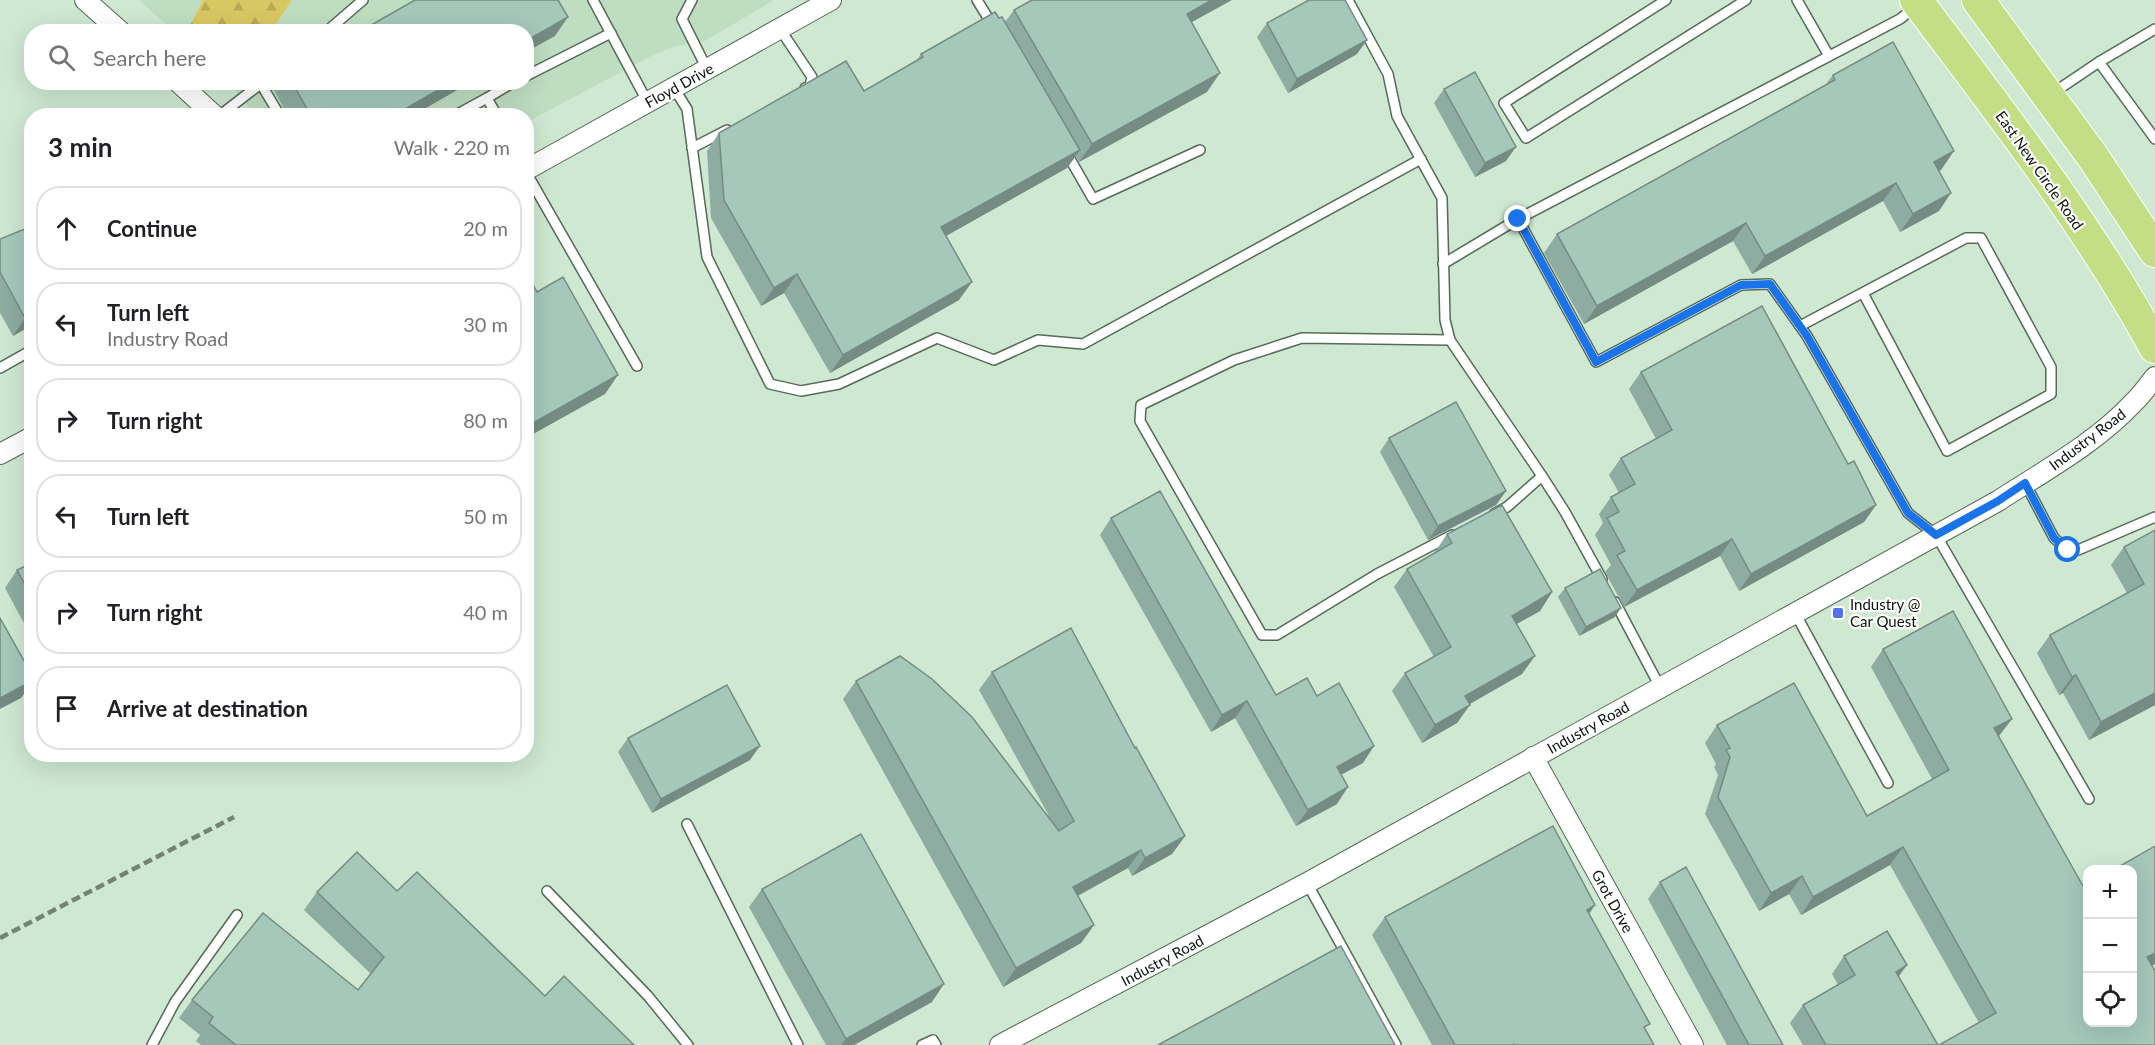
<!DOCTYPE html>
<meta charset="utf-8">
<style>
:root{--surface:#fff;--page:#f2f2f2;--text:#202124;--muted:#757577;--line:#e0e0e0}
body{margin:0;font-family:Lato,sans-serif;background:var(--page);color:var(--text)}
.controls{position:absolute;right:18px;bottom:18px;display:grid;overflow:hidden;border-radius:12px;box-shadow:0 6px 24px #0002}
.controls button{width:54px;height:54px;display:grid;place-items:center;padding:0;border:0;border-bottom:2px solid var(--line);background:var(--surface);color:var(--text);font:30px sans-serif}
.stop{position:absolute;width:18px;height:18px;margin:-14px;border:4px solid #1a73e8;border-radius:50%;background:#fff}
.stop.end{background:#1a73e8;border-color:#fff;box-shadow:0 2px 6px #0008}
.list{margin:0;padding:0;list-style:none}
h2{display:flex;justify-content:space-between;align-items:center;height:78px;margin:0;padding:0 24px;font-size:26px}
h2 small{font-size:20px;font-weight:400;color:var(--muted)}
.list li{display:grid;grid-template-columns:39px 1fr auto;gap:18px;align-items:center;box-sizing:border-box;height:84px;margin:0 12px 12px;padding:0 12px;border:2px solid var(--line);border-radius:24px}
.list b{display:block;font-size:22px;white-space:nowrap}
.list p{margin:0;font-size:20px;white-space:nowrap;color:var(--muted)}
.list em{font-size:20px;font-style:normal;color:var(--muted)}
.icon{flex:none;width:33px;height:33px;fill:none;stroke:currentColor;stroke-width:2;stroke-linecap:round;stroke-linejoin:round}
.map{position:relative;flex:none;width:2155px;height:1045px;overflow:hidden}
.search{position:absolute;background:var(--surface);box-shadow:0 6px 24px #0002;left:24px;top:24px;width:510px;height:66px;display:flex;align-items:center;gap:15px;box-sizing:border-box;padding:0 21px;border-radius:24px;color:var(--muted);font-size:22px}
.panel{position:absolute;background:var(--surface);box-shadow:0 6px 24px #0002;left:24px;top:108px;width:510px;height:654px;border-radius:24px}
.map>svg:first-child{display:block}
</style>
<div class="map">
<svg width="2155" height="1045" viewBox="0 0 2155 1045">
<defs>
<pattern id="forest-firs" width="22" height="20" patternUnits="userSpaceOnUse" patternTransform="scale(1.5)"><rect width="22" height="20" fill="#d9c763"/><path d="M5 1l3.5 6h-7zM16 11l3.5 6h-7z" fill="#b9aa55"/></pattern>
</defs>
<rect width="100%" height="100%" fill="#cfe8d1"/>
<g fill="#beddc1">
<path d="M 139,0 L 203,0 L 187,32 L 174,31 Z"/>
<path d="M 292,0 L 774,0 L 703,42 L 679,45 L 651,56 L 527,122 L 526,116 L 256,115 L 229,83 L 526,82 L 526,32 L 271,31 Z"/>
</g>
<path fill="url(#forest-firs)" d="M 203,0 L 292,0 L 271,31 L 187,31 Z"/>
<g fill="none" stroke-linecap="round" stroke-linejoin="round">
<defs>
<g id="service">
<path d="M 593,0 L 648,103"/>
<path d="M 692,0 L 682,19 L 707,69"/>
<path d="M 977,0 L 993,26"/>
<path d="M 1348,0 L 1388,74 L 1397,116 L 1442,198 L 1445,320 L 1450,340 L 1542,476 L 1507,507 L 1494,514"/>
<path d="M 1666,0 L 1504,103 L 1526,138 L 1746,0"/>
<path d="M 1797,0 L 1829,56"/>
<path d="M 780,29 L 812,77 L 810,86 L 805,88"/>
<path d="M 326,32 L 363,0"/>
<path d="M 2099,62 L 2155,29"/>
<path d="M 526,76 L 611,33"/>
<path d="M 261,84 L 280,116"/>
<path d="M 674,88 L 687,109 L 707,257 L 770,384 L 801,391 L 839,384 L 937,338 L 994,360 L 1038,340 L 1083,344 L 1421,159"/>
<path d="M 2053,93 L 2099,62 L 2155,139"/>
<path d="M 219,116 L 263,82"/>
<path d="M 454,116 L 487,98"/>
<path d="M 497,116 L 487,98 L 514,82"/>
<path d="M 692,148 L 727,130"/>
<path d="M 1066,152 L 1093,199 L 1200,150"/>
<path d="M 526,172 L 637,366"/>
<path d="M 1518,219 L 1900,19 L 1915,7"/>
<path d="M 1443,264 L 1518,219 L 1596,362 L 1741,285 L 1770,284 L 1807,336 L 1908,513 L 1936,535 L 2089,799"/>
<path d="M 1800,326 L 1966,238 L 1981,238 L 2051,367 L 2051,394 L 1947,451 L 1863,293"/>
<path d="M 1450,340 L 1302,338 L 1234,360 L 1141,405 L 1140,421 L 1262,635 L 1277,635 L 1377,574 L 1452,535"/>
<path d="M 0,368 L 32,350"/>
<path d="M 1542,476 L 1565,512 L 1602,579"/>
<path d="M 2025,483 L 2054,538 L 2068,550 L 2078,550 L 2155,517"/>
<path d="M 1615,602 L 1660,687"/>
<path d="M 1795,613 L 1888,783"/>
<path d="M 687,824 L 798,1045"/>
<path d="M 1307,883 L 1396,1045"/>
<path d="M 547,891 L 648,996 L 688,1045"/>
<path d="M 152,1045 L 175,1002 L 237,915"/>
<path d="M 922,1045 L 933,1040 L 936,1045"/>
</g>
<g id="minor">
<path d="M 85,0 L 121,32"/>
<path d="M 178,82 L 215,116"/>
<path d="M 526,170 L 831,0"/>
<path d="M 0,454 L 32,437"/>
<path d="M 1533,757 L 1693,1045"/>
<path d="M 1000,1045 L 1307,883 L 1998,501 C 2044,471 2096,443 2134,402 C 2142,395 2148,385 2155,377"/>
</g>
<g id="trunk">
<path d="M 1916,0 C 2000,112 2088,224 2155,347"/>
<path d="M 1978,0 L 2093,157 L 2155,251"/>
</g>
</defs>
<use href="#service" stroke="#556b57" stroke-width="12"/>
<use href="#minor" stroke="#556b57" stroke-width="22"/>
<use href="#trunk" stroke="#fff" stroke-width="34"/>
<use href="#service" stroke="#fff" stroke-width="9"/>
<use href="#minor" stroke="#fff" stroke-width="20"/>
<use href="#trunk" stroke="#c3de84" stroke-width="32"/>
<path stroke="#738474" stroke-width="4.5" stroke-dasharray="9 4.5" stroke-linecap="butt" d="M 0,938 L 234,817"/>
</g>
<g fill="#8eaca1">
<path d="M 1014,10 L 1191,22 L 1207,92 L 1079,162 L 1076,156 L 1067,168 L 946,236 L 959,300 L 830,373 L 784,293 L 761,306 L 711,218 L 707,151 L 719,133 L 864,91 L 916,62 L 921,54 L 999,18 L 1005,22 Z"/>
<path d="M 1267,23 L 1357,54 L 1288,93 L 1257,37 Z"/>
<path d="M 1833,75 L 1941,170 L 1939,171 L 1939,211 L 1900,232 L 1883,201 L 1752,274 L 1733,241 L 1584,324 L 1544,253 L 1557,234 L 1826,84 Z"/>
<path d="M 279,82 L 471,82 L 412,116 L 288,116 L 274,90 Z"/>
<path d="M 1444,89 L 1506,161 L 1475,177 L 1434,103 Z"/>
<path d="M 0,239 L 32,325 L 13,336 L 0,313 Z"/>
<path d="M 1641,372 L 1848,464 L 1876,505 L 1864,522 L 1739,591 L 1720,556 L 1624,607 L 1605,572 L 1611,565 L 1595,535 L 1603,523 L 1599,514 L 1611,497 L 1619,493 L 1609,475 L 1621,458 L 1656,439 L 1629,389 Z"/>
<path d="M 1389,438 L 1506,491 L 1496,505 L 1428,540 L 1380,452 Z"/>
<path d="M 1111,518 L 1276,695 L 1363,763 L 1341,775 L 1337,804 L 1296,826 L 1235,718 L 1211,732 L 1100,535 Z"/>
<path d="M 2155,530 L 2155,705 L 2089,740 L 2063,693 L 2059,695 L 2037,653 L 2050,635 L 2127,593 L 2111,565 L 2124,547 Z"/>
<path d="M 1447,534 L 1552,592 L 1540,611 L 1516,624 L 1522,674 L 1470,704 L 1457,723 L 1422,743 L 1392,691 L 1405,673 L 1434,657 L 1394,587 L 1407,569 L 1435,553 L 1435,552 Z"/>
<path d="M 32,563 L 32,638 L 5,588 L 17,570 Z"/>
<path d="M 1565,588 L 1615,617 L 1579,636 L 1558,597 Z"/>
<path d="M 1883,649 L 1999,737 L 2083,886 L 2133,870 L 2155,964 L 1979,1023 L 1890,865 L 1801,915 L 1789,894 L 1759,911 L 1705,814 L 1718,775 L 1714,767 L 1716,764 L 1705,743 L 1717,725 L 1867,816 L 1932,779 L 1871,667 Z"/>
<path d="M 992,672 L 1135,748 L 1185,836 L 1172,854 L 1132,876 L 1128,868 L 1078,896 L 1094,925 L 1081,943 L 1003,987 L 843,699 L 856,681 L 1049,816 L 979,690 Z"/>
<path d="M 628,738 L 750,760 L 652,813 L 618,752 Z"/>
<path d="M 1660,882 L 1783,1045 L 1727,1045 L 1648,899 Z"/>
<path d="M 762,889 L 932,1002 L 854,1045 L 826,1045 L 749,907 Z"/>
<path d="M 397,891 L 545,996 L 634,1045 L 201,1045 L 196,1041 L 200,1035 L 179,1018 L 192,1000 L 358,990 L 371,974 L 304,910 L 317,892 Z"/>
<path d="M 1589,914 L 1654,1045 L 1432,1045 L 1372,935 L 1385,917 Z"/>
<path d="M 1844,956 L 1899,976 L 1938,1045 L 1803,1045 L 1790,1023 L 1803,1005 L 1838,985 L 1832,974 Z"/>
</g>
<g fill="#748c83">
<path d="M 1212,0 L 1232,0 L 1174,32 L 1187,14 Z"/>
<path d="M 568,17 L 555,36 L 526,52 L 526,41 Z"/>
<path d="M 1367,40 L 1357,54 L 1288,93 L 1297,79 Z"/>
<path d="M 1220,73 L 1207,92 L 1079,162 L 1092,144 Z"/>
<path d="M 452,82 L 471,82 L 412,116 L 393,116 Z"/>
<path d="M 1516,147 L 1506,161 L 1475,177 L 1485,163 Z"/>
<path d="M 1080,150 L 1067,168 L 928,246 L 941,227 Z"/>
<path d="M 1954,151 L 1941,170 L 1921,181 L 1934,162 Z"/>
<path d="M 1896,183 L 1883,201 L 1752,274 L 1765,256 Z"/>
<path d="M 1951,193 L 1939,211 L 1900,232 L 1913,214 Z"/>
<path d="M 1746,223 L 1733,241 L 1584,324 L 1597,306 Z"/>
<path d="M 797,274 L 784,293 L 761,306 L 774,288 Z"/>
<path d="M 972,282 L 959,300 L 830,373 L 843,355 Z"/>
<path d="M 32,314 L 32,325 L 13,336 L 25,318 Z"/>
<path d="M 618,375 L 605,394 L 526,438 L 526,427 Z"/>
<path d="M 1506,491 L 1496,505 L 1428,540 L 1438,526 Z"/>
<path d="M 1876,505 L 1864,522 L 1739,591 L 1751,574 Z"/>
<path d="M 1732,539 L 1720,556 L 1624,607 L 1637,590 Z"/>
<path d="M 1552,592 L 1540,611 L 1499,634 L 1512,616 Z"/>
<path d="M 1621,608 L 1615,617 L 1579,636 L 1586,627 Z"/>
<path d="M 1535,656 L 1522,674 L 1452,714 L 1465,696 Z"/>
<path d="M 2076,675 L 2063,693 L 2059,695 L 2072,677 Z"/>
<path d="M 32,681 L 32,683 L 21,698 L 0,709 L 0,698 Z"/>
<path d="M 2155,693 L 2155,705 L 2089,740 L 2101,722 Z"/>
<path d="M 1247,701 L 1235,718 L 1211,732 L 1222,715 Z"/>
<path d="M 1470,705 L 1457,723 L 1422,743 L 1435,725 Z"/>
<path d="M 2012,719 L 1999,736 L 1994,728 Z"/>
<path d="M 760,746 L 750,760 L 652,813 L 661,799 Z"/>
<path d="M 1374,746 L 1363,763 L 1325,783 L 1337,767 Z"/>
<path d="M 1348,787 L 1337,804 L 1296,826 L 1308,810 Z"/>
<path d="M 1185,836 L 1172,854 L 1132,876 L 1145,858 Z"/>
<path d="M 1903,847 L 1890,865 L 1801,915 L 1813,897 Z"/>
<path d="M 1141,850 L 1128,868 L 1060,905 L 1073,887 Z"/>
<path d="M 1802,876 L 1789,894 L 1759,911 L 1771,893 Z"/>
<path d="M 1595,905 L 1583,923 L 1587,910 Z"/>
<path d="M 1094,925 L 1081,943 L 1003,987 L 1016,968 Z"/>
<path d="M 2155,953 L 2155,964 L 2135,975 L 2147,957 Z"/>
<path d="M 1907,965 L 1894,983 L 1896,972 Z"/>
<path d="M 944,984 L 932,1002 L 854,1045 L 841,1045 L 846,1039 Z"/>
</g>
<g fill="#a5c8bb" stroke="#748c83" stroke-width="1.5">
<path d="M 415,0 L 558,0 L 568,17 L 526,41 L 526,32 L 359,32 Z"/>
<path d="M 1032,0 L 1212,0 L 1187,14 L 1220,73 L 1092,144 L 1014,10 Z"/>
<path d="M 1309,0 L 1345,0 L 1367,40 L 1297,79 L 1267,23 Z"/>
<path d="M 995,12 L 999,18 L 1002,17 L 1080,150 L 941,227 L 972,282 L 843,355 L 797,274 L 774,288 L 724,200 L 719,133 L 846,61 L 864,91 L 923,57 L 921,54 Z"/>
<path d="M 1893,42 L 1954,151 L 1934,162 L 1951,193 L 1913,214 L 1896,183 L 1765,256 L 1746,223 L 1597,306 L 1557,234 L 1835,80 L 1833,75 Z"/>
<path d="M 1475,72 L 1516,147 L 1485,163 L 1444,89 Z"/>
<path d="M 292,82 L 452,82 L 393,116 L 311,116 Z"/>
<path d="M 32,226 L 32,314 L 25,318 L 0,272 L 0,239 Z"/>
<path d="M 526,273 L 537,292 L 563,277 L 618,375 L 526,427 Z"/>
<path d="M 1762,306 L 1848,464 L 1854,461 L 1876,505 L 1751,574 L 1732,539 L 1637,590 L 1617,555 L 1625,551 L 1607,518 L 1619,512 L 1611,497 L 1635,484 L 1621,458 L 1672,430 L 1641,372 Z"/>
<path d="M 1456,402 L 1506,491 L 1438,526 L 1389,438 Z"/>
<path d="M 1160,491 L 1276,695 L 1307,678 L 1317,696 L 1339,683 L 1374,746 L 1337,767 L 1348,787 L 1308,810 L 1247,701 L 1222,715 L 1111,518 Z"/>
<path d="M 1502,505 L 1552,592 L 1512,616 L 1535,656 L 1465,696 L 1470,705 L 1435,725 L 1405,673 L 1451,647 L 1407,569 L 1452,543 L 1447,534 Z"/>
<path d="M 2155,530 L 2155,693 L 2101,722 L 2076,675 L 2072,677 L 2050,635 L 2144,584 L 2124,547 Z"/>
<path d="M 32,563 L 32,597 L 17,570 Z"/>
<path d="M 1600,569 L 1621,608 L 1586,627 L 1565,588 Z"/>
<path d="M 1953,611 L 2012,719 L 1994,728 L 2083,886 L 2088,883 L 2088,1023 L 2133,1023 L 2133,870 L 2113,870 L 2155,846 L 2155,953 L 2147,957 L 2155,971 L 2155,1045 L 1939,1045 L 1996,1013 L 1903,847 L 1813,897 L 1802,876 L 1771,893 L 1718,797 L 1730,757 L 1726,750 L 1730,748 L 1717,725 L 1794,683 L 1867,816 L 1949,770 L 1883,649 Z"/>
<path d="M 0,618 L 32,675 L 32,681 L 0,698 Z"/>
<path d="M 1071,628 L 1135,748 L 1136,747 L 1185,836 L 1145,858 L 1141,850 L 1073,887 L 1094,925 L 1016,968 L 856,681 L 900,656 L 932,679 L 972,717 L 1059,831 L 1074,821 L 992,672 Z"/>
<path d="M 727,685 L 760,746 L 661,799 L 628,738 Z"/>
<path d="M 1553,826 L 1595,905 L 1587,910 L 1650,1024 L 1644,1027 L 1654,1045 L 1515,1045 L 1514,1044 L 1513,1045 L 1455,1045 L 1385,917 Z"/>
<path d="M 861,834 L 944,984 L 846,1039 L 762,889 Z"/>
<path d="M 357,852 L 397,891 L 417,872 L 545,996 L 564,976 L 634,1045 L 236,1045 L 209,1023 L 213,1017 L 192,1000 L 263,913 L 358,990 L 384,957 L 317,892 Z"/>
<path d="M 1686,867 L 1783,1045 L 1749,1045 L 1660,882 Z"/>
<path d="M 1887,931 L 1907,965 L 1896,972 L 1938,1045 L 1826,1045 L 1803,1005 L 1855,975 L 1844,956 Z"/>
<path d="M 1341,946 L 1395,1045 L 1158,1045 Z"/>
</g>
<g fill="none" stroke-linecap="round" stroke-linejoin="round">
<path stroke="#1a73e8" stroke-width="8" d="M 1518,219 L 1596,362 L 1741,285 L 1770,284 L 1807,336 L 1908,513 L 1936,535 L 1998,501 L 2025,483 L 2054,538 L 2068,550"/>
</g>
<rect fill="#5273e7" stroke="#fff" stroke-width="2" x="1832" y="607" width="12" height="12" rx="3"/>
<g text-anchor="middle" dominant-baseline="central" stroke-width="4.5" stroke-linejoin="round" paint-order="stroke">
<g font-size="15" fill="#0a130b" stroke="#fff">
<text transform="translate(679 85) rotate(-29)">Floyd Drive</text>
<text transform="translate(2040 170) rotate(55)">East New Circle Road</text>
<text transform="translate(2087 439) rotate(-37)">Industry Road</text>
<text transform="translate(1588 727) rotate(-29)">Industry Road</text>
<text transform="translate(1613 901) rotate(61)">Grot Drive</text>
<text transform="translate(1162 960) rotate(-28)">Industry Road</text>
</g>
<g font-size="15" fill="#0a130b" stroke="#fff" text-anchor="start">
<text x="1850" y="604">Industry @<tspan x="1850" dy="17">Car Quest</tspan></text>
</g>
</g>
</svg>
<div class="controls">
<button>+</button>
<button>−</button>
<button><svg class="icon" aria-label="locate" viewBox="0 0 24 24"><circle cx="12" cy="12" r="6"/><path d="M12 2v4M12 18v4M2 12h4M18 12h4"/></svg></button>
</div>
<div class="stop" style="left:2068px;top:550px"></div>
<div class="stop end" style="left:1518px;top:219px"></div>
<div class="search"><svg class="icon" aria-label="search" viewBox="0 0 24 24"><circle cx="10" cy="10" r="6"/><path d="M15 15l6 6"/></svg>Search here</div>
<section class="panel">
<h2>3 min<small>Walk · 220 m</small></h2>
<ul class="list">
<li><svg class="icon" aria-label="ahead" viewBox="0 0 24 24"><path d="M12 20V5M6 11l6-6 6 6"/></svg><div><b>Continue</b></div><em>20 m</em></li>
<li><svg class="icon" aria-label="left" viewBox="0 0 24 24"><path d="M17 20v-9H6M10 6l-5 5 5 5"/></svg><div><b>Turn left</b><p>Industry Road</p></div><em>30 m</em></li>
<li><svg class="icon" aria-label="right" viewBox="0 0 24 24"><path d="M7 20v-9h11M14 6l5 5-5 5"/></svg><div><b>Turn right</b></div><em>80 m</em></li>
<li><svg class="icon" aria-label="left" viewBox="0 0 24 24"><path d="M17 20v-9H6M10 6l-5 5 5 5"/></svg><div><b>Turn left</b></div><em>50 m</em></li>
<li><svg class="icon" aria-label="right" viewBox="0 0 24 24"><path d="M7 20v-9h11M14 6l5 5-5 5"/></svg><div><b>Turn right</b></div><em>40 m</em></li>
<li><svg class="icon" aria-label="arrive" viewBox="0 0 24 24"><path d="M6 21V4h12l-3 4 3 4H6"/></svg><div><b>Arrive at destination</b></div></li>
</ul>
</section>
</div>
